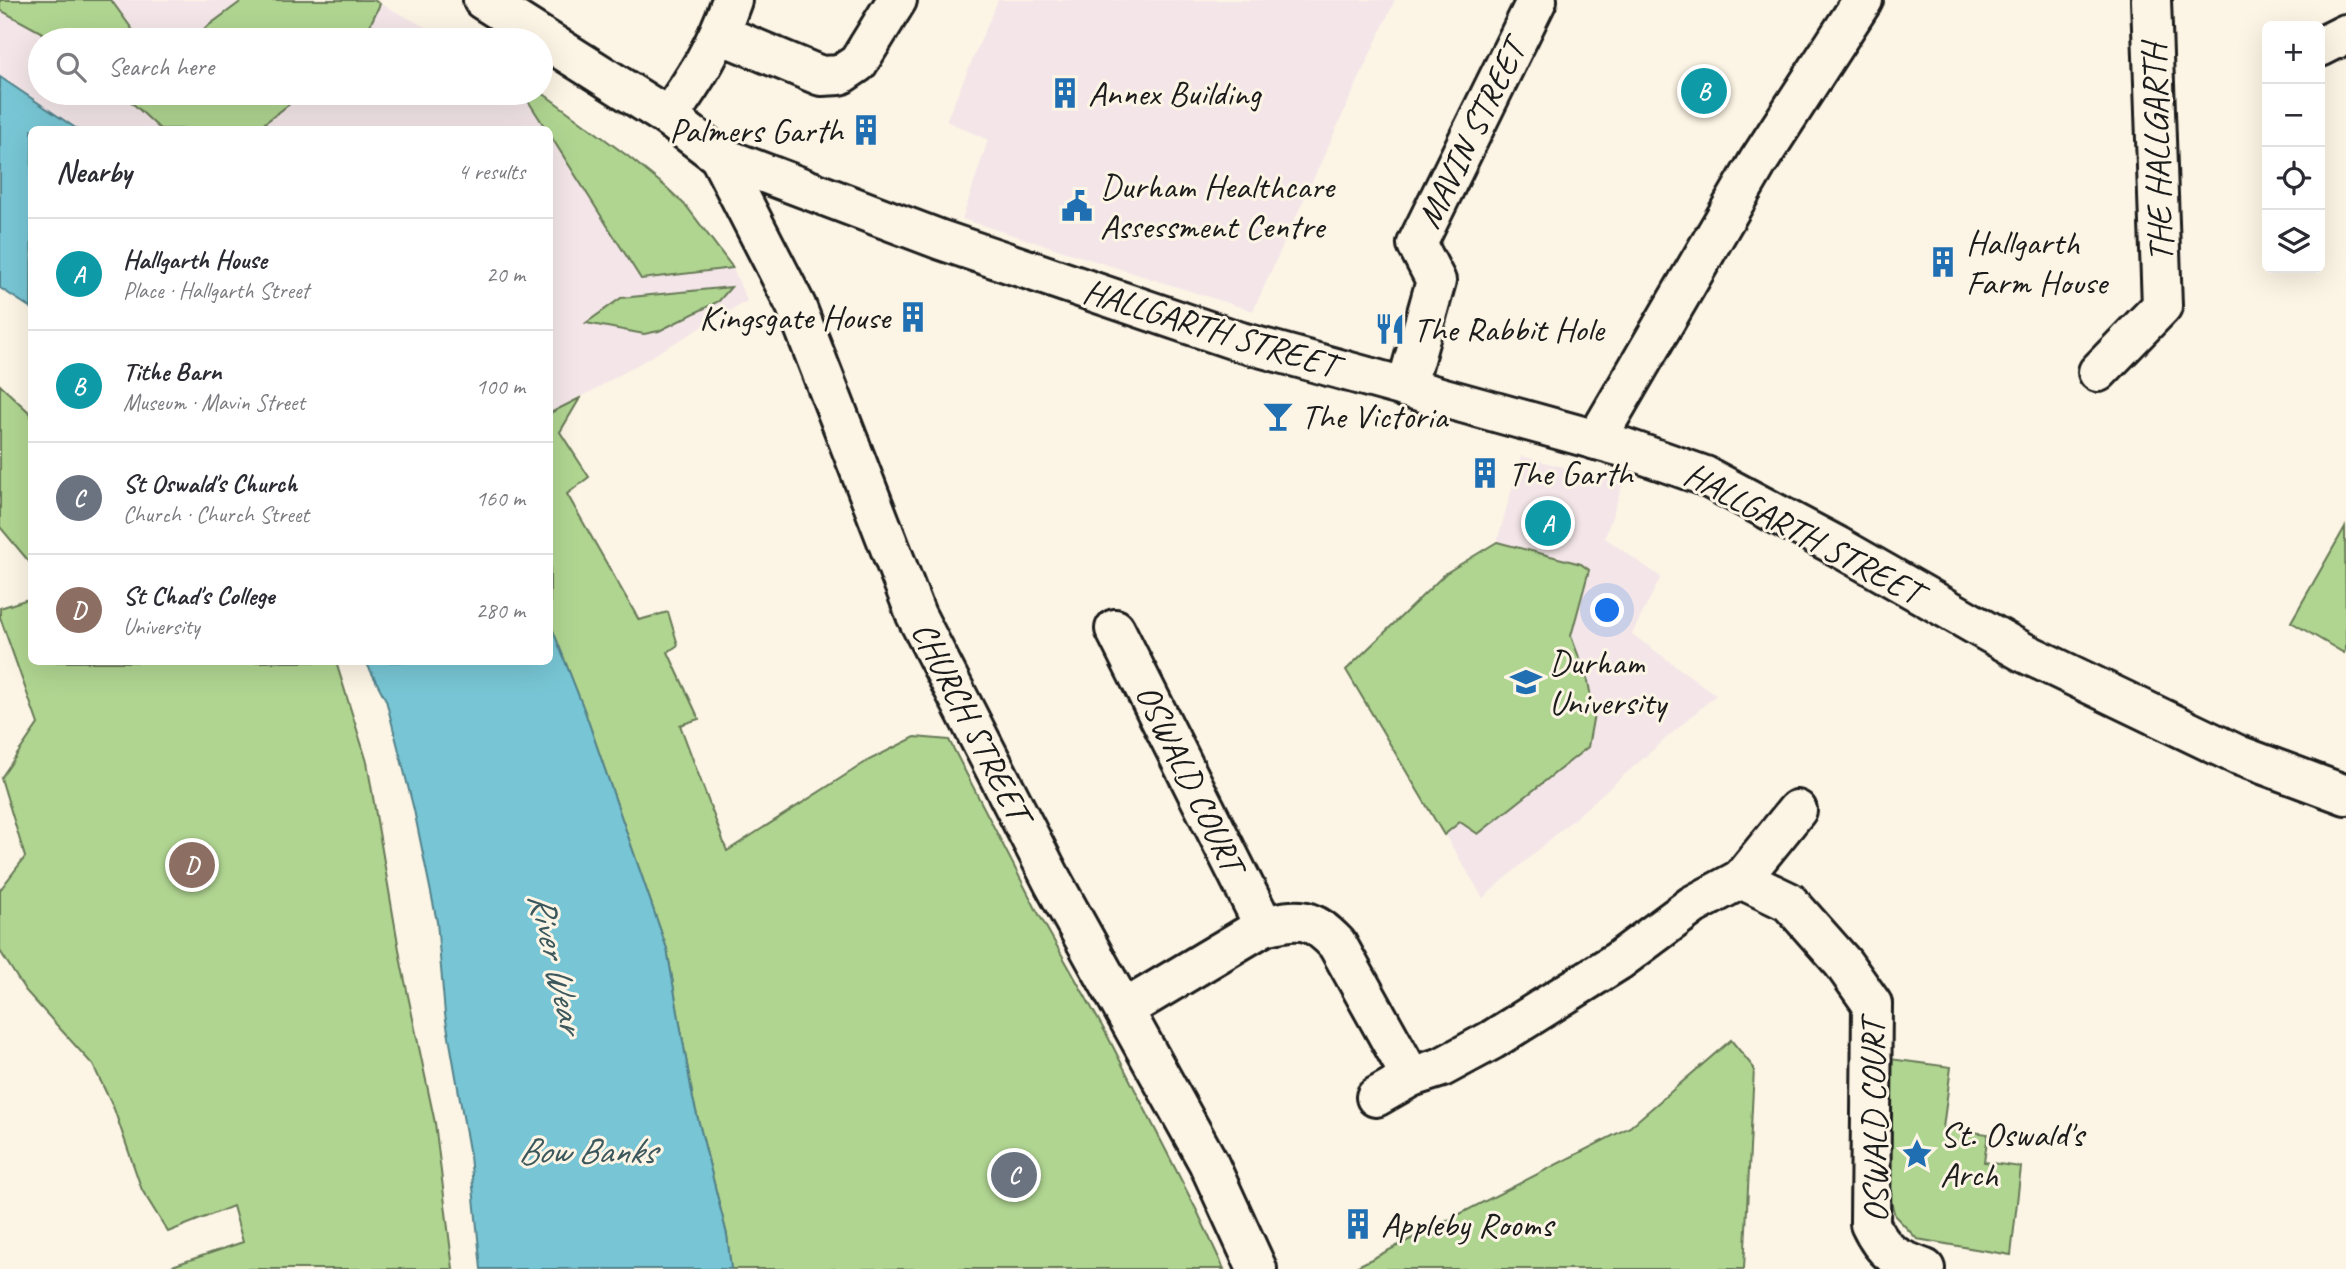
<!DOCTYPE html>
<meta charset="utf-8">
<style>
:root{--surface:#fff;--page:#f2f2f3;--text:#2b2b33;--muted:#7c7c81;--line:#e1e1e2;--accent:#d93025}
body{margin:0;font-family:Caveat,sans-serif;background:var(--page);color:var(--text)}
.controls{position:absolute;right:21px;top:21px;display:grid;overflow:hidden;border-radius:10px;box-shadow:0 7px 28px #0002}
.controls button{width:63px;height:63px;display:grid;place-items:center;padding:0;border:0;border-bottom:2px solid var(--line);background:var(--surface);color:var(--text);font:35px sans-serif}
.you{position:absolute;left:1608px;top:611px;width:24px;height:24px;margin:-18px;border:5px solid #fff;border-radius:50%;background:#1a73e8;box-shadow:0 0 0 10px #1a73e833}
.badge{display:grid;place-items:center;width:46px;height:46px;border-radius:50%;background:var(--accent);color:#fff;font-size:23px;font-weight:700}
.pin{position:absolute;translate:-50% -50%;border:4px solid #fff;box-shadow:0 2px 7px #0006}
.list{margin:0;padding:0;list-style:none}
h2{display:flex;justify-content:space-between;align-items:center;height:91px;margin:0;padding:0 28px;font-size:30px}
h2 small{font-size:23px;font-weight:400;color:var(--muted)}
.list li{display:grid;grid-template-columns:46px 1fr auto;gap:21px;align-items:center;box-sizing:border-box;height:112px;padding:0 28px;border-top:2px solid var(--line)}
.list b{display:block;font-size:26px;white-space:nowrap}
.list p{margin:0;font-size:23px;white-space:nowrap;color:var(--muted)}
.list em{font-size:23px;font-style:normal;color:var(--muted)}
.icon{flex:none;width:38px;height:38px;fill:none;stroke:currentColor;stroke-width:2;stroke-linecap:round;stroke-linejoin:round}
.map{position:relative;flex:none;width:2346px;height:1269px;overflow:hidden}
.search{position:absolute;background:var(--surface);box-shadow:0 7px 28px #0002;left:28px;top:28px;width:525px;height:77px;display:flex;align-items:center;gap:18px;box-sizing:border-box;padding:0 24px;border-radius:38px;color:var(--muted);font-size:26px}
.panel{position:absolute;background:var(--surface);box-shadow:0 7px 28px #0002;left:28px;top:126px;width:525px;height:539px;border-radius:10px}
.map>svg:first-child{display:block}
</style>
<div class="map">
<svg width="2346" height="1269" viewBox="0 0 2346 1269">
<rect width="100%" height="100%" fill="#fcf5e5"/>
<filter id="ink" filterUnits="userSpaceOnUse"><feTurbulence type="fractalNoise" baseFrequency=".0143" numOctaves="2"/><feDisplacementMap in="SourceGraphic" scale="14" xChannelSelector="R" yChannelSelector="G"/><feConvolveMatrix kernelMatrix="1 2 1 2 8 2 1 2 1" color-interpolation-filters="sRGB"/></filter>
<g filter="url(#ink)">
<g fill="#f4e6e8">
<path d="M 0,0 L 374,0 L 450,40 L 40,40 L 40,93 L 541,92 L 629,157 L 687,207 L 733,268 L 747,301 L 580,398 L 550,413 L 550,130 L 77,129 L 0,77 Z"/>
<path d="M 998,0 L 1395,0 L 1253,311 L 962,219 L 988,140 L 946,121 Z"/>
<path d="M 1521,456 L 1605,478 L 1625,478 L 1605,538 L 1661,577 L 1632,634 L 1716,695 L 1483,898 L 1346,670 L 1446,573 L 1497,542 Z"/>
</g>
<g fill="#b0d591" stroke="#667856" stroke-width="2">
<path d="M 0,0 L 111,0 L 140,40 L 55,40 L 0,10 Z"/>
<path d="M 243,0 L 374,0 L 380,4 L 363,40 L 189,40 Z"/>
<path d="M 541,92 L 629,157 L 666,187 L 687,207 L 733,268 L 641,279 L 550,135 L 550,130 L 546,129 L 523,93 Z"/>
<path d="M 135,93 L 304,93 L 257,129 L 160,129 L 129,100 Z"/>
<path d="M 731,287 L 719,301 L 659,331 L 644,334 L 586,323 L 621,298 Z"/>
<path d="M 0,385 L 30,413 L 31,412 L 31,564 L 0,527 Z"/>
<path d="M 580,398 L 560,432 L 589,477 L 567,494 L 639,620 L 668,612 L 678,645 L 668,652 L 699,719 L 680,725 L 727,851 L 869,760 L 915,737 L 949,740 L 1036,909 L 1107,1035 L 1198,1213 L 1224,1269 L 731,1269 L 727,1235 L 693,1099 L 667,949 L 585,712 L 550,623 L 550,413 Z"/>
<path d="M 2345,527 L 2346,648 L 2344,653 L 2291,622 Z"/>
<path d="M 1497,542 L 1581,564 L 1589,570 L 1571,636 L 1588,681 L 1594,714 L 1588,747 L 1478,834 L 1460,822 L 1444,835 L 1346,670 L 1446,573 Z"/>
<path d="M 31,598 L 32,662 L 336,662 L 367,762 L 402,967 L 435,1123 L 453,1269 L 174,1269 L 172,1266 L 243,1242 L 233,1206 L 168,1232 L 142,1190 L 114,1109 L 93,1065 L 25,990 L 0,951 L 0,890 L 25,857 L 1,778 L 38,724 L 0,617 L 0,608 Z"/>
<path d="M 1731,1040 L 1754,1068 L 1744,1269 L 1352,1269 L 1630,1127 Z"/>
<path d="M 1890,1059 L 1951,1067 L 1943,1128 L 1988,1134 L 1984,1162 L 2021,1167 L 2011,1255 L 1917,1239 L 1895,1216 L 1891,1201 Z"/>
</g>
<g fill="#78c6d5" stroke="#53828b" stroke-width="2">
<path d="M 0,77 L 77,129 L 32,130 L 31,308 L 0,288 Z"/>
<path d="M 550,623 L 585,712 L 667,949 L 693,1099 L 727,1235 L 731,1269 L 481,1269 L 470,1156 L 445,1014 L 437,922 L 414,810 L 386,700 L 366,662 L 550,662 Z"/>
</g>
<g fill="none" stroke-linecap="round" stroke-linejoin="round">
<defs>
<g id="minor">
<path d="M 483,0 L 668,117 L 719,156 L 941,240 L 1241,342 L 1622,447 L 1705,476 L 1837,546 L 2023,652 L 2238,755 L 2346,795"/>
<path d="M 720,34 L 821,76 L 840,75 L 858,63 L 897,0"/>
<path d="M 2320,47 L 2346,34"/>
<path d="M 668,117 C 697,77 716,46 732,0"/>
<path d="M 719,156 L 796,306 L 916,615 L 1054,884 L 1208,1162 L 1257,1269"/>
<path d="M 2098,372 L 2162,306 L 2151,0"/>
<path d="M 1406,388 L 1436,281 L 1417,244 L 1537,0"/>
<path d="M 1596,440 L 1758,162 L 1863,0"/>
<path d="M 1115,629 L 1264,926"/>
<path d="M 1741,879 L 1797,810"/>
<path d="M 1125,1009 L 1264,926 C 1299,917 1312,917 1337,944 L 1411,1077 L 1442,1067 L 1492,1040 L 1618,961 L 1693,905 L 1741,879 L 1789,902 L 1843,963 L 1872,1004 L 1870,1224 C 1884,1254 1895,1258 1925,1269"/>
<path d="M 1376,1097 L 1411,1077"/>
</g>
</defs>
<use href="#minor" stroke="#1c1c1c" stroke-width="44"/>
<use href="#minor" stroke="#fcf5e5" stroke-width="38"/>
</g>
</g>
<defs>
<symbol id="building-bare" viewBox="-9 -9 18 18"><path d="M-4-6H4V6H1V3H-1V6H-4ZM-2.5-4.3h1.7v1.8h-1.7ZM.8-4.3h1.7v1.8H.8ZM-2.5-1h1.7V.8h-1.7ZM.8-1h1.7V.8H.8Z" fill="#1f6fb2" stroke="#fcf5e5" stroke-width="2.5" paint-order="stroke"/></symbol>
<symbol id="civic-bare" viewBox="-9 -9 18 18"><path d="M-.6-6.5H3V-4.5H.6V-3L4-1V1h2V6H-6V1h2V-1L-.6-3ZM-1.2 2.5V6h2.4V2.5Z" fill="#1f6fb2" stroke="#fcf5e5" stroke-width="2.5" paint-order="stroke"/></symbol>
<symbol id="restaurant-bare" viewBox="-9 -9 18 18"><path d="M-5-6h1v4h1v-4h1v4h1v-4h1v5L-1.5 .5V6h-2V.5L-5-1ZM5-6V6H3V1.5H1.5Q1.5-4 5-6Z" fill="#1f6fb2" stroke="#fcf5e5" stroke-width="2.5" paint-order="stroke"/></symbol>
<symbol id="bar-bare" viewBox="-9 -9 18 18"><path d="M-6-5H6L.8 .8V4.5H3.5V6h-7V4.5H-.8V.8Z" fill="#1f6fb2" stroke="#fcf5e5" stroke-width="2.5" paint-order="stroke"/></symbol>
<symbol id="university-bare" viewBox="-9 -9 18 18"><path d="M0-5L7-2L0 1L-7-2ZM-4 1L0 2.5L4 1V4Q0 6-4 4Z" fill="#1f6fb2" stroke="#fcf5e5" stroke-width="2.5" paint-order="stroke"/></symbol>
<symbol id="sight-bare" viewBox="-9 -9 18 18"><path d="M0-6L1.8-2.2L6-1.7L2.9 1.2L3.7 5.4L0 3.3L-3.7 5.4L-2.9 1.2L-6-1.7L-1.8-2.2Z" fill="#1f6fb2" stroke="#fcf5e5" stroke-width="2.5" paint-order="stroke"/></symbol>
</defs>
<g fill-rule="evenodd">
<use href="#building-bare" x="1043" y="71" width="44" height="44"/>
<use href="#building-bare" x="844" y="108" width="44" height="44"/>
<use href="#civic-bare" x="1055" y="184" width="44" height="44"/>
<use href="#building-bare" x="1921" y="240" width="44" height="44"/>
<use href="#building-bare" x="891" y="295" width="44" height="44"/>
<use href="#restaurant-bare" x="1368" y="307" width="44" height="44"/>
<use href="#bar-bare" x="1256" y="394" width="44" height="44"/>
<use href="#building-bare" x="1463" y="451" width="44" height="44"/>
<use href="#university-bare" x="1504" y="660" width="44" height="44"/>
<use href="#sight-bare" x="1895" y="1132" width="44" height="44"/>
<use href="#building-bare" x="1336" y="1202" width="44" height="44"/>
</g>
<g text-anchor="middle" dominant-baseline="central" stroke-width="6" stroke-linejoin="round" paint-order="stroke">
<g font-size="35" fill="#1c1c1c" stroke="#fcf5e5" text-anchor="start">
<text x="1088" y="93">Annex Building</text>
<text x="843" y="130" text-anchor="end">Palmers Garth</text>
<text x="1100" y="186">Durham Healthcare<tspan x="1100" dy="40">Assessment Centre</tspan></text>
<text x="1966" y="242">Hallgarth<tspan x="1966" dy="40">Farm House</tspan></text>
<text x="890" y="317" text-anchor="end">Kingsgate House</text>
<text x="1413" y="329">The Rabbit Hole</text>
<text x="1301" y="416">The Victoria</text>
<text x="1508" y="473">The Garth</text>
<text x="1549" y="662">Durham<tspan x="1549" dy="40">University</tspan></text>
<text x="1940" y="1134">St. Oswald's<tspan x="1940" dy="40">Arch</tspan></text>
<text x="1381" y="1224">Appleby Rooms</text>
</g>
<g font-size="35" fill="#1c1c1c" stroke="#fcf5e5">
<text transform="translate(1471 134) rotate(-64)">MAVIN STREET</text>
<text transform="translate(2157 153) rotate(-92)">THE HALLGARTH</text>
<text transform="translate(1210 328) rotate(17)">HALLGARTH STREET</text>
<text transform="translate(1803 533) rotate(28)">HALLGARTH STREET</text>
<text transform="translate(971 721) rotate(63)">CHURCH STREET</text>
<text transform="translate(1190 778) rotate(64)">OSWALD COURT</text>
<text transform="translate(1874 1121) rotate(-91)">OSWALD COURT</text>
</g>
<g font-size="37" font-style="italic" fill="#3c585d" stroke="#fcf5e5">
<text transform="translate(557 962) rotate(77)">River Wear</text>
<text x="586" y="1150">Bow Banks</text>
</g>
</g>
</svg>
<div class="controls">
<button>+</button>
<button>−</button>
<button><svg class="icon" aria-label="locate" viewBox="0 0 24 24"><circle cx="12" cy="12" r="6"/><path d="M12 2v4M12 18v4M2 12h4M18 12h4"/></svg></button>
<button><svg class="icon" aria-label="layers" viewBox="0 0 24 24"><path d="M12 4l9 5-9 5-9-5zM3 14l9 5 9-5"/></svg></button>
</div>
<div class="you"></div>
<div class="pin badge" style="left:1548px;top:523px;background:#0f9aa8">A</div>
<div class="pin badge" style="left:1704px;top:91px;background:#0f9aa8">B</div>
<div class="pin badge" style="left:1014px;top:1175px;background:#6b7280">C</div>
<div class="pin badge" style="left:192px;top:865px;background:#8d6e63">D</div>
<div class="search"><svg class="icon" aria-label="search" viewBox="0 0 24 24"><circle cx="10" cy="10" r="6"/><path d="M15 15l6 6"/></svg>Search here</div>
<section class="panel">
<h2>Nearby<small>4 results</small></h2>
<ul class="list">
<li><span class="badge" style="background:#0f9aa8">A</span><div><b>Hallgarth House</b><p>Place · Hallgarth Street</p></div><em>20 m</em></li>
<li><span class="badge" style="background:#0f9aa8">B</span><div><b>Tithe Barn</b><p>Museum · Mavin Street</p></div><em>100 m</em></li>
<li><span class="badge" style="background:#6b7280">C</span><div><b>St Oswald's Church</b><p>Church · Church Street</p></div><em>160 m</em></li>
<li><span class="badge" style="background:#8d6e63">D</span><div><b>St Chad's College</b><p>University</p></div><em>280 m</em></li>
</ul>
</section>
</div>
